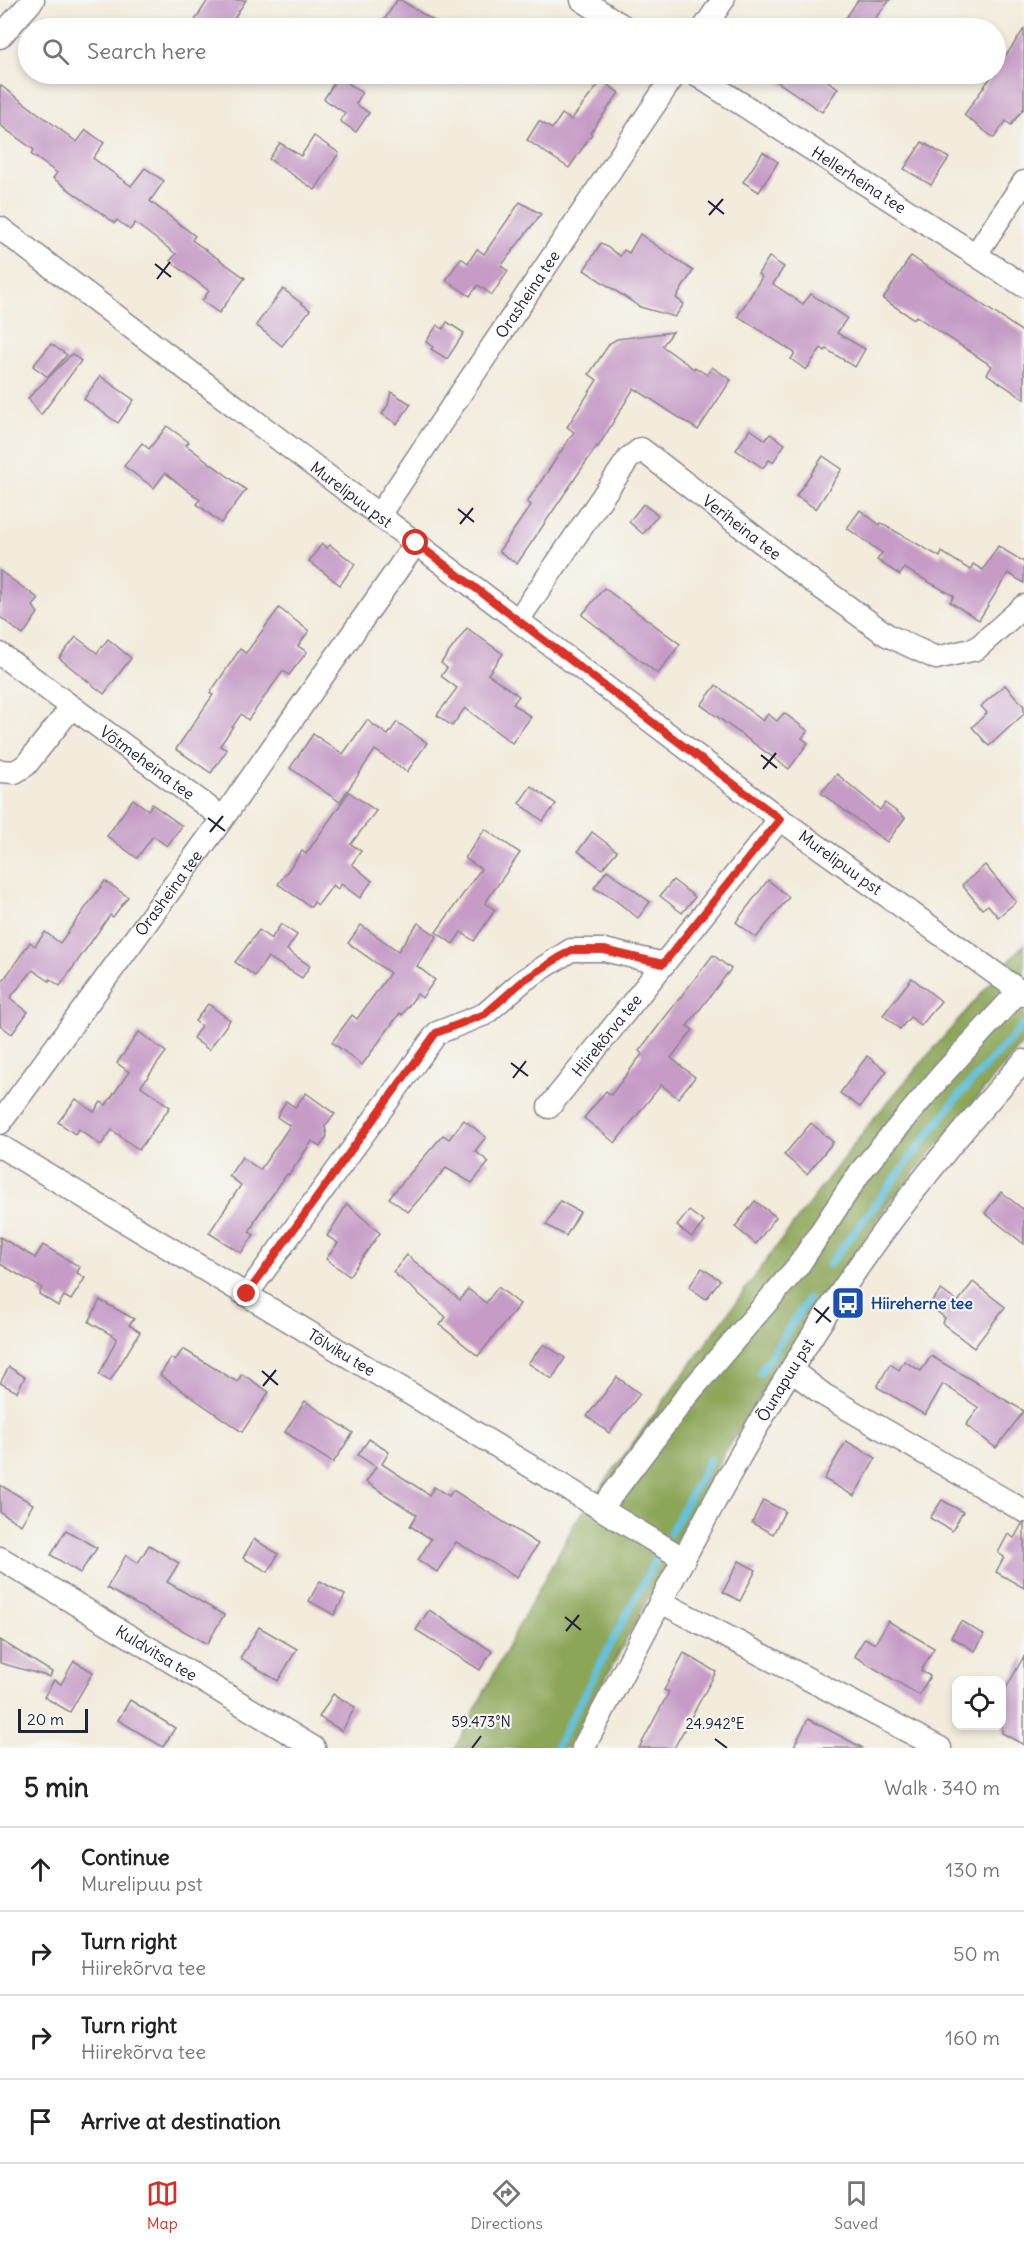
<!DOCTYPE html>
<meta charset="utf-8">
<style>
:root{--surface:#fff;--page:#f2f2f2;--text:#222;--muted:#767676;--line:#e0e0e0;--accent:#d93025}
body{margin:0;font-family:Delius,sans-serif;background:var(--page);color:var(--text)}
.controls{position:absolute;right:18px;bottom:18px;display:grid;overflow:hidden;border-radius:12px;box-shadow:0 3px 9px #0003}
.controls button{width:54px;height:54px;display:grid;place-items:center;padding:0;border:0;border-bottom:2px solid var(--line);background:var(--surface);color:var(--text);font:30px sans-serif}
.scale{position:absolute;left:18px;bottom:15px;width:70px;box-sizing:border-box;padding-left:6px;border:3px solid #22223b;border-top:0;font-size:16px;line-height:21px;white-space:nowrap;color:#22223b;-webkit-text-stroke:4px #f6f6f2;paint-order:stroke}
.stop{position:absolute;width:18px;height:18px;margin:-14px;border:4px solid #d93025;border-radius:50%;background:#fff}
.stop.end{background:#d93025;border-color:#fff;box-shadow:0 2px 6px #0008}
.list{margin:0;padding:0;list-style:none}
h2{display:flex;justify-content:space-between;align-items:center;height:78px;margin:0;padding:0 24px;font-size:26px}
h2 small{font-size:20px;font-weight:400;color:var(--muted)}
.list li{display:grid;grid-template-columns:39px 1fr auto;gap:18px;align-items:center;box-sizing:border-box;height:84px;padding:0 24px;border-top:2px solid var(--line)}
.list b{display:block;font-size:22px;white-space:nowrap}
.list p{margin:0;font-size:20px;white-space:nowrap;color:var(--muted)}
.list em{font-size:20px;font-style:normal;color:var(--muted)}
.icon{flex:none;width:33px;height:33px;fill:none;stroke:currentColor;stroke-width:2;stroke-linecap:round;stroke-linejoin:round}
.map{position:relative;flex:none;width:1024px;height:1748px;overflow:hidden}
.search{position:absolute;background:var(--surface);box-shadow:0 3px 9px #0003;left:18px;right:18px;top:18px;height:66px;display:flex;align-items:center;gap:15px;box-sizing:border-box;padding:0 21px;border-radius:33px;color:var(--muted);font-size:22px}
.sheet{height:414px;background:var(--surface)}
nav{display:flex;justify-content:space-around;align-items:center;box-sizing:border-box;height:84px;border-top:2px solid var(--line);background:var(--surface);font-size:16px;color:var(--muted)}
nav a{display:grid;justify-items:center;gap:3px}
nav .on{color:var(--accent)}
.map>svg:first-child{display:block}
</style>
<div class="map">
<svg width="1024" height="1748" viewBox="0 0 1024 1748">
<rect width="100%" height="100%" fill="#f6f6f2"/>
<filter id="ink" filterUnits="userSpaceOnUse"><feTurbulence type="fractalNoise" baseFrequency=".0167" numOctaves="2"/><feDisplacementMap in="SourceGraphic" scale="12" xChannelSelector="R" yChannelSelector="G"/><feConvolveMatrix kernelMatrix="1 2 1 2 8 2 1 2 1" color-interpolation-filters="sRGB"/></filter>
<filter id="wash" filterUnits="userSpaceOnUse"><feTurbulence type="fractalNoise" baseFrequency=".008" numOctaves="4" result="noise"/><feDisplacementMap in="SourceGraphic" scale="24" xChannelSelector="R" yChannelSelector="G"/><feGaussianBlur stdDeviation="1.35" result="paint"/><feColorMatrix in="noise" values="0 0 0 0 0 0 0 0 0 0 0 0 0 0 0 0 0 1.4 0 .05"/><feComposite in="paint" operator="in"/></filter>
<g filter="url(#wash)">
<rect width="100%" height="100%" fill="#f3ebdb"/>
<path fill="#8ca659" stroke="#57644a" stroke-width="1.5" d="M 1024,944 L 1024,1042 L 889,1203 L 775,1373 L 724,1454 L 569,1748 L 455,1748 L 518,1627 L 575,1523 L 777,1246 L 874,1118 Z"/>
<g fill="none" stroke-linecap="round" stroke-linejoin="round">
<g stroke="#62c2e0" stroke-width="7">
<path d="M 829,1265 L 955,1100 L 1024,1024"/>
<path d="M 759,1374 L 808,1299"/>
<path d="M 670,1533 L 710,1459"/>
<path d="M 556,1748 L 656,1559"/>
</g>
</g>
<g id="blocks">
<g fill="#c69cc7">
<path d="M 208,0 L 246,0 L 228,28 L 190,28 Z"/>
<path d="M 397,0 L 401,0 L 445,28 L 379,28 Z"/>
<path d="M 858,0 L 890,0 L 867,28 L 839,28 Z"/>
<path d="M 1024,29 L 1024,108 L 1011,125 L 1006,121 L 994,138 L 964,115 L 993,74 L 996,74 L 996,70 Z"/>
<path d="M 766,74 L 817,74 L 838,88 L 822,112 Z"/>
<path d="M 338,76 L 362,93 L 356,104 L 369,113 L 356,132 L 340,121 L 345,113 L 324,99 Z"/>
<path d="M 602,80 L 619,93 L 590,133 L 592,134 L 569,168 L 527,140 L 539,121 L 552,129 L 562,114 L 571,120 Z"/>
<path d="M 0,85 L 77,142 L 86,130 L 104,143 L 93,158 L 131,186 L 145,168 L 164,181 L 150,201 L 195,236 L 192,240 L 245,278 L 219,313 L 202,301 L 209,291 L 170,261 L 176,254 L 135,223 L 130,230 L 117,220 L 115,223 L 53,178 L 57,173 L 31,154 L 34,150 L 0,125 Z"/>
<path d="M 314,136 L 339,153 L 315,190 L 269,159 L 280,143 L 301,156 Z"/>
<path d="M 922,142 L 949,158 L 931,185 L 904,169 Z"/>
<path d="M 763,152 L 778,162 L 759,192 L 743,182 Z"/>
<path d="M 520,202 L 541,214 L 501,266 L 508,271 L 492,295 L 478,285 L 470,296 L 446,280 L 461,258 L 468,263 L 477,249 L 484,254 Z"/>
<path d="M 640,234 L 693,271 L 676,298 L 684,304 L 675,317 L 640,307 L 584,270 L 601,243 L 620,256 L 624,250 L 629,253 Z"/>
<path d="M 911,256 L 1024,333 L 1024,399 L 987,374 L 992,366 L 916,316 L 914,319 L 883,299 Z"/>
<path d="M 769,257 L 784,267 L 773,284 L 803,304 L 811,294 L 847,318 L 837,333 L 865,349 L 855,367 L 826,349 L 825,351 L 821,348 L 806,370 L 791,359 L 795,353 L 738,316 L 762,277 L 758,274 Z"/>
<path d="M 283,289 L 310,310 L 282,346 L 256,325 Z"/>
<path d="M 447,322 L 464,333 L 447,359 L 431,349 L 433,347 L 426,342 L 437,325 L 443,329 Z"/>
<path d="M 673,332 L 662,346 L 694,369 L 695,367 L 707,375 L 712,367 L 731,380 L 698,430 L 634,388 L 598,447 L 597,446 L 517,564 L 499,551 L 531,505 L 527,502 L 574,432 L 567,427 L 597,380 L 589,374 L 610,343 L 617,339 Z"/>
<path d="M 51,344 L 67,355 L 48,377 L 33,366 Z"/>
<path d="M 72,354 L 81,361 L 41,415 L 28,398 Z"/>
<path d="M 100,376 L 134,400 L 118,423 L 84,399 Z"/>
<path d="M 391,392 L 411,404 L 397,424 L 382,414 L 388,405 Z"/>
<path d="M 167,426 L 189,442 L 186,445 L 246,490 L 221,523 L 197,504 L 200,500 L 165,473 L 154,488 L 124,466 L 142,443 L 149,449 Z"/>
<path d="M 750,429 L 766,440 L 770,434 L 785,444 L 773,462 L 769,460 L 763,468 L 736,450 Z"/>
<path d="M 823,456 L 842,469 L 816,509 L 796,496 Z"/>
<path d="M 643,504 L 658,515 L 643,534 L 629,522 Z"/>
<path d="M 860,510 L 880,525 L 881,523 L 940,557 L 942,552 L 970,570 L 973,564 L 983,570 L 998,546 L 1024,562 L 1024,583 L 1008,573 L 979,620 L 950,602 L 954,596 L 904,568 L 900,575 L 877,560 L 882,553 L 847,528 Z"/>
<path d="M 322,544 L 327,548 L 330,545 L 355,564 L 340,585 L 309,561 Z"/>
<path d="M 0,571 L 39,599 L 33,606 L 38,613 L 23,635 L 0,617 Z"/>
<path d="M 604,588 L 680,644 L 658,674 L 582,615 Z"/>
<path d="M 279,608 L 309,631 L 298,646 L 307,652 L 289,675 L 283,671 L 248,720 L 241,714 L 220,746 L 227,750 L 211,773 L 176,749 L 213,695 L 210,693 L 240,649 L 246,653 Z"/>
<path d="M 467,628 L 503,654 L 488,674 L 519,696 L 513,704 L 531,717 L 512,743 L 465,708 L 452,726 L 437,715 L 457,688 L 441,676 L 447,668 L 441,663 Z"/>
<path d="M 76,637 L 97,653 L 108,639 L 131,658 L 104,694 L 59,658 Z"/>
<path d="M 716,685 L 763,721 L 768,714 L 777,721 L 784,713 L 808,731 L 802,738 L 808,743 L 789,769 L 701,705 Z"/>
<path d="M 1005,685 L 1024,706 L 1024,714 L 989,746 L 972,727 L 987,713 L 981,706 Z"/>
<path d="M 367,720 L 388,735 L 397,722 L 427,743 L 407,772 L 375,750 L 340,802 L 290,768 L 313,734 L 343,754 Z"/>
<path d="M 837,774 L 880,810 L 885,803 L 905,818 L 887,842 L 821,793 Z"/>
<path d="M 531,786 L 556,804 L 543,821 L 519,803 Z"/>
<path d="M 349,792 L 376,811 L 351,844 L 361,851 L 352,864 L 372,881 L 360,898 L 341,884 L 338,889 L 333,885 L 318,905 L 314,902 L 311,907 L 278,884 L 302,851 L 306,854 Z"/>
<path d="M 133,799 L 148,810 L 152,804 L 182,826 L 167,846 L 153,836 L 137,858 L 107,836 Z"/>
<path d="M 485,829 L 520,853 L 485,903 L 495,910 L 474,941 L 461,932 L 453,944 L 436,932 L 481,869 L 465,858 Z"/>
<path d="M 592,832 L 617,851 L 602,869 L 578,851 Z"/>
<path d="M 985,865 L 1016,902 L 998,917 L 988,905 L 982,909 L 962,885 Z"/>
<path d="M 607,870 L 650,902 L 638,918 L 611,897 L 594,888 Z"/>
<path d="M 673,880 L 695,897 L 682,913 L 660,896 Z"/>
<path d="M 768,880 L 789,897 L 756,938 L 736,922 Z"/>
<path d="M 105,881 L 128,897 L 113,917 L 110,915 L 60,986 L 50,979 L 49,981 L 33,970 L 10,998 L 28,1012 L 12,1034 L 0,1025 L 0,985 L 30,942 L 35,946 L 45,932 L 60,943 Z"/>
<path d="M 418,923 L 437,936 L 417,966 L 435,980 L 422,998 L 417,994 L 402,1015 L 400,1013 L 362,1065 L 332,1042 L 352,1015 L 357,1019 L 390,973 L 348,943 L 361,925 L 398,951 Z"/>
<path d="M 281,924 L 297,935 L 287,950 L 310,966 L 302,978 L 268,957 L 255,976 L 235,962 L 259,930 L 271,939 Z"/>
<path d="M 713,955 L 731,969 L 687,1026 L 693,1030 L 671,1058 L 695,1077 L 678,1098 L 661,1085 L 615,1143 L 584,1118 L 606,1091 L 611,1095 L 642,1054 L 639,1051 Z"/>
<path d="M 912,978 L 941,1001 L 921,1026 L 910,1017 L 900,1029 L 883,1015 Z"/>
<path d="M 208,1004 L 230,1020 L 209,1050 L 193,1038 L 201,1026 L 195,1021 Z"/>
<path d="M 139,1032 L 166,1052 L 141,1086 L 170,1107 L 139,1150 L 112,1130 L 101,1145 L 79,1129 L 75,1134 L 58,1122 L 76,1099 L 94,1112 L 101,1102 L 106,1105 L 129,1072 L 117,1063 Z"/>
<path d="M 867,1056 L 887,1071 L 860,1107 L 840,1093 Z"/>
<path d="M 306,1093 L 335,1114 L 325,1126 L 327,1136 L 320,1147 L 312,1141 L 289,1175 L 287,1174 L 254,1221 L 255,1222 L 249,1232 L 254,1235 L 241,1253 L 209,1233 L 241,1185 L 229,1176 L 242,1157 L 260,1170 L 290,1126 L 277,1117 L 286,1101 L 295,1107 Z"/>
<path d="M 464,1120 L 486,1137 L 475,1151 L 489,1162 L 472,1183 L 446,1168 L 408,1212 L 389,1198 L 443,1135 L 449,1139 Z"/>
<path d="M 811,1123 L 833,1142 L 807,1174 L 784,1155 Z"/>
<path d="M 1001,1192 L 1024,1210 L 1024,1244 L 985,1213 Z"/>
<path d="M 560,1201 L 580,1212 L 566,1236 L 546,1225 Z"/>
<path d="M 755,1201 L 776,1217 L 756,1244 L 735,1227 Z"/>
<path d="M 347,1204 L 380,1233 L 349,1276 L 326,1259 L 338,1243 L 327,1236 Z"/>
<path d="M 689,1211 L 704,1222 L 692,1237 L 677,1226 Z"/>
<path d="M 0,1237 L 35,1258 L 43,1245 L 80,1267 L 77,1273 L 85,1278 L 71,1300 L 64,1296 L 58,1306 L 39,1294 L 42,1288 L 0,1264 Z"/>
<path d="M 407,1255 L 460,1300 L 468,1289 L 486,1303 L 498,1287 L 520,1304 L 478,1356 L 440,1325 L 446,1317 L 393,1272 Z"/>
<path d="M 702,1268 L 720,1280 L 706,1299 L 689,1287 Z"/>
<path d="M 973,1282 L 1005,1307 L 974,1348 L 942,1323 L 945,1318 L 929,1305 L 941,1290 L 958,1302 Z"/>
<path d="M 100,1300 L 134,1319 L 129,1325 L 140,1332 L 110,1381 L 99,1375 L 117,1338 L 89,1322 Z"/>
<path d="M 544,1344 L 565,1358 L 552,1379 L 528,1363 Z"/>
<path d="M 183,1349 L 237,1382 L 242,1374 L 269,1392 L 242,1432 L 160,1375 L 171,1358 L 175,1361 Z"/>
<path d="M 931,1356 L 1024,1411 L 996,1448 L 966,1425 L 979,1408 L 943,1384 L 925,1415 L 877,1387 L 890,1364 L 899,1370 L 904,1361 L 921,1371 Z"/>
<path d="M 9,1367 L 25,1377 L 17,1392 L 0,1383 Z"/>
<path d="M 617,1377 L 640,1394 L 609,1433 L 587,1416 Z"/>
<path d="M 305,1401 L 353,1433 L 333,1463 L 285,1432 Z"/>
<path d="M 369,1439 L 389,1452 L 382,1464 L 429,1495 L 434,1487 L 449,1496 L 453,1490 L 538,1544 L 517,1577 L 456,1542 L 437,1572 L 418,1560 L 431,1539 L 410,1526 L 417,1515 L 366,1482 L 376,1467 L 358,1455 Z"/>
<path d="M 846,1441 L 876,1458 L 854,1496 L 824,1479 Z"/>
<path d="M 0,1485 L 33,1504 L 21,1525 L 0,1512 Z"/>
<path d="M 763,1500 L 785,1511 L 773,1534 L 752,1523 Z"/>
<path d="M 942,1500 L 963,1512 L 952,1531 L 930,1518 Z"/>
<path d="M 1022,1524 L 1024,1524 L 1024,1588 L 996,1572 L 1004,1557 L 998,1553 L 1008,1534 L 1014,1538 Z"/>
<path d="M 66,1530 L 97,1548 L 80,1573 L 51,1555 Z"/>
<path d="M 254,1539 L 278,1554 L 268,1572 L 243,1558 Z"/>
<path d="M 149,1545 L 179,1563 L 167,1582 L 224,1615 L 207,1644 L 107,1588 L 126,1555 L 138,1563 Z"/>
<path d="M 739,1561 L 756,1570 L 740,1601 L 723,1592 Z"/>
<path d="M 320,1581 L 345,1595 L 334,1615 L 309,1601 Z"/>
<path d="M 429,1610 L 492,1651 L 480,1670 L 416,1630 Z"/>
<path d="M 888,1621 L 934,1648 L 921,1671 L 930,1676 L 919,1695 L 854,1656 L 865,1638 L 875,1644 Z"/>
<path d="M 961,1621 L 984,1635 L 975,1651 L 951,1637 Z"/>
<path d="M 259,1627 L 297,1649 L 278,1681 L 240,1658 Z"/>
<path d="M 0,1640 L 52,1672 L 50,1677 L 0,1663 Z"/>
<path d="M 684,1653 L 716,1672 L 674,1748 L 639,1748 L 669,1692 L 664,1690 Z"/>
<path d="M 1024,1656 L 1024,1745 L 1002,1733 L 1002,1696 Z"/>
<path d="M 74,1661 L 93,1672 L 70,1712 L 44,1697 L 54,1680 L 61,1684 Z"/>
<path d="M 333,1694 L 355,1707 L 342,1731 L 319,1717 Z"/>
<path d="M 130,1700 L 175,1728 L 163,1747 L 118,1720 Z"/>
<path d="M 808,1719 L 863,1748 L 793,1748 Z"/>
</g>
</g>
</g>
<g filter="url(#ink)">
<use href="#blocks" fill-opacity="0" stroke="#8a868b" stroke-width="1.5"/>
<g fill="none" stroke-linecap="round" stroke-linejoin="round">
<defs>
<g id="minor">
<path d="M 582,0 L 626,28"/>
<path d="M 704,28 L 723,0"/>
<path d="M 0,37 L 33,0"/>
<path id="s1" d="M 695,74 L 1024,286"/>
<path id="s2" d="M 0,228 L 780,819 L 1024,994"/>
<path d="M 976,254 L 1024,182"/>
<path id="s3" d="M 379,515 L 675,74"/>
<path id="s4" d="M 518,620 L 629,458 L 641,449 L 809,579 L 887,635 L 936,658 L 976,649 L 1024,606"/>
<path id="s5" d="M 0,654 L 223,818"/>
<path d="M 0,771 L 15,772 L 26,765 L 71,708"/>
<path id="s6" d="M 549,1107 L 780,819"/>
<path id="s7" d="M 0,1123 L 223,818 L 416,543"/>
<path id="s8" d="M 0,1146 L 684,1559"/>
<path d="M 247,1294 L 437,1033 L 485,1014 L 524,980 L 571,950 L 604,950 L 664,964"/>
<path d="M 791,1370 L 824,1395 L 1024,1511"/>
<path d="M 602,1508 L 688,1394 L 798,1266 L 861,1171 L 941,1076 L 1019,991"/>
<path id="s9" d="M 0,1558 L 314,1748"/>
<path d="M 661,1602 L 940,1748"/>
<path id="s10" d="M 583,1748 C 670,1586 751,1421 856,1270 C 907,1196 964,1127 1024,1061"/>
</g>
</defs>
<use href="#minor" stroke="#8a868b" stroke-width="25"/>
<use href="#minor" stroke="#fff" stroke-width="22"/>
</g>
</g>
<g fill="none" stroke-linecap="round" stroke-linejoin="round" filter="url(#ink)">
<path stroke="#d93025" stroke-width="8" d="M 247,1294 L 436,1033 L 485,1014 L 524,980 L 571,950 L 604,950 L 663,964 L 780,819 L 416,543"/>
</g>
<path fill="none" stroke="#22223b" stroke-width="2" d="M 708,201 L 724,214M 709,215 L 723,199M 155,264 L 171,277M 157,279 L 170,262M 458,509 L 474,522M 460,524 L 473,508M 761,755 L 777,768M 763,769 L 776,753M 208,818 L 225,831M 210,832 L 223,816M 511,1063 L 528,1076M 513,1078 L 526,1061M 814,1308 L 831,1322M 816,1323 L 829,1307M 262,1371 L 278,1385M 263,1386 L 276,1370M 565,1617 L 581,1630M 566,1631 L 579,1615M 715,1739 L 727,1748M 472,1748 L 481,1736"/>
<defs>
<symbol id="bus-square" viewBox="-11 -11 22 22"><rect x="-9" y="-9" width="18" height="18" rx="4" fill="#1a4fb4" stroke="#f6f6f2"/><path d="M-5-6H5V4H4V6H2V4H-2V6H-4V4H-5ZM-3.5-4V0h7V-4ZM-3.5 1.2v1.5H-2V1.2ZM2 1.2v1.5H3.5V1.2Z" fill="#fff"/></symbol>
</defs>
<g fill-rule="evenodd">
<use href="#bus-square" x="829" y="1284" width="38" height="38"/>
</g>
<g text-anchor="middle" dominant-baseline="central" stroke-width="4.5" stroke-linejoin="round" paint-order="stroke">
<g font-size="16" fill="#22223b" stroke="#f6f6f2">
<text stroke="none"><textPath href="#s1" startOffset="195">Hellerheina tee</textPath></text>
<text stroke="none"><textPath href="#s3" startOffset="266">Orasheina tee</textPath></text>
<text stroke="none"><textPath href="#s2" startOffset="441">Murelipuu pst</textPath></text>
<text stroke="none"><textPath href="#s4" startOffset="339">Veriheina tee</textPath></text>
<text stroke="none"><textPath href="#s5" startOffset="183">Võtmeheina tee</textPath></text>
<text stroke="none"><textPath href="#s2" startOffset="1053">Murelipuu pst</textPath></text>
<text stroke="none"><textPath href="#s7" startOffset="285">Orasheina tee</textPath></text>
<text stroke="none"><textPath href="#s6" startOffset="92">Hiirekõrva tee</textPath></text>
<text stroke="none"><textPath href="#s8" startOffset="399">Tõlviku tee</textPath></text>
<text stroke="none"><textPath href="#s10" startOffset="420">Õunapuu pst</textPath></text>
<text stroke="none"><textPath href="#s9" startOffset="183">Kuldvitsa tee</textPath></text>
</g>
<g font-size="16" font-weight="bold" fill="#164399" stroke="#f6f6f2" text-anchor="start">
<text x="871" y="1303">Hiireherne tee</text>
</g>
</g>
<g font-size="15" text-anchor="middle" fill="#22223b" stroke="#f6f6f2" stroke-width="4.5" stroke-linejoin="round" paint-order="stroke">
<text x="481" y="1727">59.473°N</text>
<text x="715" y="1729">24.942°E</text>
</g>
</svg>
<div class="controls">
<button><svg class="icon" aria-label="locate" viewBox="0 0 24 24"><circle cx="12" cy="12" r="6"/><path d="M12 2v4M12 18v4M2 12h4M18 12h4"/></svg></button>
</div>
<div class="scale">20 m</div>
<div class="stop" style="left:416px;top:543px"></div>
<div class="stop end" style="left:247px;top:1294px"></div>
<div class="search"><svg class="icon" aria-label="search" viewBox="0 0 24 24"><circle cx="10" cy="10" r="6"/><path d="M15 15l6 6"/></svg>Search here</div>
</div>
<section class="sheet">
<h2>5 min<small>Walk · 340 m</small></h2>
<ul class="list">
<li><svg class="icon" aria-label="ahead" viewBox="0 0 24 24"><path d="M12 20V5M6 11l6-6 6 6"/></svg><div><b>Continue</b><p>Murelipuu pst</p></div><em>130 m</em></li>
<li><svg class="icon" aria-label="right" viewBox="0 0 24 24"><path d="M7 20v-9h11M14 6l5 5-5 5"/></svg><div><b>Turn right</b><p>Hiirekõrva tee</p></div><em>50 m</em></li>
<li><svg class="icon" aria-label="right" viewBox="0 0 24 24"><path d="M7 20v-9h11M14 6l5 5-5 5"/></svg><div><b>Turn right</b><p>Hiirekõrva tee</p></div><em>160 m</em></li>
<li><svg class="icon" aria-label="arrive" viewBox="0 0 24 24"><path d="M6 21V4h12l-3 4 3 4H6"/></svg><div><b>Arrive at destination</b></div></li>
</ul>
</section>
<nav>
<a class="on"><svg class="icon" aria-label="map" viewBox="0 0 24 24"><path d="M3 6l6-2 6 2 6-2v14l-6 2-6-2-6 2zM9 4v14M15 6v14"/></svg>Map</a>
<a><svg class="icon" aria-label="directions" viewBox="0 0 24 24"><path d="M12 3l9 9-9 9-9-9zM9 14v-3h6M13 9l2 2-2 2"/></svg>Directions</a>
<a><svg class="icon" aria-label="saved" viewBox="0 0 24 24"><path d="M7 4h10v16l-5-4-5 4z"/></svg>Saved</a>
</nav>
